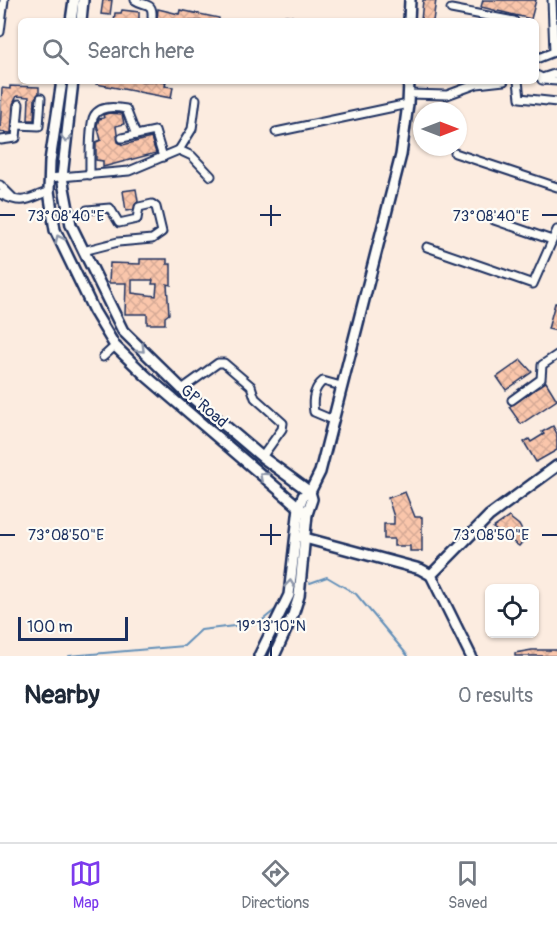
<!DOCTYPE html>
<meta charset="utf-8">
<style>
:root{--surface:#fff;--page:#f2f2f3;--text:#1f2937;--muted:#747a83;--line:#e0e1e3;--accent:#7c3aed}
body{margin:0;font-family:Pangolin,sans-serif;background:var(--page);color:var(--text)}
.controls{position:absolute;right:18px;bottom:18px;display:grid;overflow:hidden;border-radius:9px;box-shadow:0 2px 4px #0004}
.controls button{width:54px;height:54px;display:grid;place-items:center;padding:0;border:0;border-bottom:2px solid var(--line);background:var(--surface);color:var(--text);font:30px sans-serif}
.compass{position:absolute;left:413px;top:102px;width:54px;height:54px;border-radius:50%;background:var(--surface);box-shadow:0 2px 4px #0004;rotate:90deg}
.scale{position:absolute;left:18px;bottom:15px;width:110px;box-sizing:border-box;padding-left:6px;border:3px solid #1b2f5e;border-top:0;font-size:16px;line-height:21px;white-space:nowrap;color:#1b2f5e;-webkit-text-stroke:4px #fdfcf7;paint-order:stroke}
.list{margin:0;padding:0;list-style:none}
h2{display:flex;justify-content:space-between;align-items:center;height:78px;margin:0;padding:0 24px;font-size:26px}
h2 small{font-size:20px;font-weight:400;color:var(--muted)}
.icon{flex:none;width:33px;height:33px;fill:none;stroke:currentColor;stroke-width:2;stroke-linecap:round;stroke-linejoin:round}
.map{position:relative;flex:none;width:557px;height:656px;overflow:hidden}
.search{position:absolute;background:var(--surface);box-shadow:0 2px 4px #0004;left:18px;right:18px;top:18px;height:66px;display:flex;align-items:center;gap:15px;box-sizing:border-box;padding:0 21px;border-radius:9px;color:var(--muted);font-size:22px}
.sheet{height:186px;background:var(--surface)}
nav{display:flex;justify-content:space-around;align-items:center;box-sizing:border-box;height:84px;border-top:2px solid var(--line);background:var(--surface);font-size:16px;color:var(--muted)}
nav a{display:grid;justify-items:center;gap:3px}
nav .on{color:var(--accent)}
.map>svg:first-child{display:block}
</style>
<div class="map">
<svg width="557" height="656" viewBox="0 0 557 656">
<defs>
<pattern id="building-cross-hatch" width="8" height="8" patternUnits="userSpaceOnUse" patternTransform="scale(1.5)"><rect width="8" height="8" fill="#fac6ab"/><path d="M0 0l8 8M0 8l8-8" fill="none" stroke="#d6aa96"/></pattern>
</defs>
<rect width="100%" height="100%" fill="#fcece0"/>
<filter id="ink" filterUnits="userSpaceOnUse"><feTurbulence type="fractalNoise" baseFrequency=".0167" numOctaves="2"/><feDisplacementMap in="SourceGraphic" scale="12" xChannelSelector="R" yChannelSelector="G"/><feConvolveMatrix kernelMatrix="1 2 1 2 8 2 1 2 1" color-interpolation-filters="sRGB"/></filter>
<g filter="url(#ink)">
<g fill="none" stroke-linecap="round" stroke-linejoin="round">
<g stroke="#6490b9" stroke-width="2">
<path d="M 310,583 L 327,577 L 356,594 L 408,656"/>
<path d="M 69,656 L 184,646 L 201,630 L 259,623 L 276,609"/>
</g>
</g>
<g fill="url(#building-cross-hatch)" stroke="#1b2f5e" stroke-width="1.5" fill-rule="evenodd">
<path d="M 103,0 L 112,0 L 110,15 L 101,14 Z"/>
<path d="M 423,0 L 436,0 L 433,21 L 421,21 Z"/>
<path d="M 483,0 L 536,0 L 531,19 L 481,7 Z"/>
<path d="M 158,9 L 179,14 L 180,10 L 219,18 L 219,21 L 161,21 L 157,20 Z"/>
<path d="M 122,10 L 139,12 L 139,21 L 114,21 L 115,13 L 121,13 Z"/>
<path d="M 97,81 L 158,81 L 166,82 L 165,86 L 173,87 L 171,98 L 96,84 Z"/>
<path d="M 10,86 L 39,87 L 39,93 L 35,98 L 34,120 L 28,120 L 29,97 L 17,96 L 13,104 L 11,133 L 0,132 L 2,88 L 10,89 Z"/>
<path d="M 109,113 L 122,114 L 124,124 L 116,126 L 118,142 L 123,145 L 151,138 L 156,153 L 103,167 L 103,161 L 96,160 L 96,142 L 101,140 L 97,125 L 99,119 L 104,118 L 103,115 Z"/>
<path d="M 136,189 L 138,201 L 133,210 L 126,211 L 123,191 Z"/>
<path d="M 140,259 L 167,259 L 167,264 L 171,264 L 171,285 L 167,284 L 169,314 L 165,317 L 165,324 L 147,324 L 147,314 L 125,314 L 126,283 L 109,283 L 110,263 L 140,264 ZM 132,280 L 153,280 L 152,284 L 157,284 L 156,296 L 132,293 Z"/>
<path d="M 555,303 L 557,303 L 557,331 L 548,329 Z"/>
<path d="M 521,360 L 532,372 L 506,390 L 497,377 Z"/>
<path d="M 546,382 L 557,400 L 521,424 L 509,407 Z"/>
<path d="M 553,426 L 557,434 L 557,450 L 536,462 L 524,442 L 529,439 L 531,442 L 544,434 L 542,432 Z"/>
<path d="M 405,492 L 415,517 L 422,517 L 422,551 L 410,551 L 410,546 L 394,546 L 394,539 L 384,539 L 384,524 L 394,524 L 394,517 L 388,498 Z"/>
<path d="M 509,517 L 519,525 L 526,538 L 519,546 L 493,528 Z"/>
<path d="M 532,650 L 557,650 L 557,656 L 515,656 L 515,653 Z"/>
</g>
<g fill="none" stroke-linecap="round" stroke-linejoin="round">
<defs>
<g id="minor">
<path d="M 135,0 C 145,7 153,1 152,17"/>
<path d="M 451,9 L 514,21"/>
<path d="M 286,20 L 291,21"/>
<path d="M 0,32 L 4,0"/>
<path d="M 536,59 L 554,52 L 552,0"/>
<path d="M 536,75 L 542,78 L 557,73"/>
<path d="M 542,80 L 557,81"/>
<path d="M 518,81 L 520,98 L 557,102"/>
<path d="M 409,94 L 447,95 L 477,84 L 504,81"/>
<path d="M 17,125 L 39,126 L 41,98"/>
<path d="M 276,132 L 408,104"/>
<path d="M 122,138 L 155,131 L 163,157"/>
<path d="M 1,140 L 16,138 L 19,104"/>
<path d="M 179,150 L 192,156 L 211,176"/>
<path d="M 455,153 L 557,187"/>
<path d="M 90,175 C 90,164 89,124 94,116 C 100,105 116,107 126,109 L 136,135"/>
<path d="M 49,178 L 129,171 L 179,150 L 192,129 L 196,99"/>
<path d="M 0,185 L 13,198"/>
<path d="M 0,194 C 23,205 26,200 49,191"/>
<path d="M 494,220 L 552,240"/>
<path d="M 427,247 L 533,284 L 557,230"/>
<path d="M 83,251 L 118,242 L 152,239 L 162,232 L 156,207 L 152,204 L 139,207 L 137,219 L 119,223 L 110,208 L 87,210"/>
<path d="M 103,357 L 115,346"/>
<path d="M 182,389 L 218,363 L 224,363 L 251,386 L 255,398 L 283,423 L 282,429 L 262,457"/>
<path d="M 512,400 L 541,379 L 542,365 L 557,355"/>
<path d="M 333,420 L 314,412 C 312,400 313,389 323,381 L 341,386"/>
</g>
<g id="tertiary">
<path d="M 71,21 L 74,0"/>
<path d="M 81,21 L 83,0"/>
<path d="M 409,21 L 410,0"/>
<path d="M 62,81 L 50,161 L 49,191 L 55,230 L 94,311 L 115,346 L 146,376 L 307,514"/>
<path d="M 73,81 L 62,177 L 71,225 L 123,331 L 182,389 L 262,457 L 310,492"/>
<path d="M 301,537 L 420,569 L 431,575"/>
<path d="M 259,656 L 289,595 L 299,507 L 303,496 L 310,492 L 320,472 L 401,155 L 408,104 L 409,81"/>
<path d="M 274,656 L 293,615 L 299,596 L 307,514 L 312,499 L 310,492"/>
<path d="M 471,656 L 431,575 L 489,516 L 557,466"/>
</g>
</defs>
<use href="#minor" stroke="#1b2f5e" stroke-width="11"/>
<use href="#tertiary" stroke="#1b2f5e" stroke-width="14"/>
<use href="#minor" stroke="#fdfcf7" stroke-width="7"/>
<use href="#tertiary" stroke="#fdfcf7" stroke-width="9"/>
</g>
<defs><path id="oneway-chevron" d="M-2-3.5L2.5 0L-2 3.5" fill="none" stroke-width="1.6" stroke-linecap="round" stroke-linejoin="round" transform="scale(1.5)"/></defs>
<g stroke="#8c96aa">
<use href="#oneway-chevron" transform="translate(66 139) rotate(97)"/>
<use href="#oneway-chevron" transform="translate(59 239) rotate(-115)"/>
<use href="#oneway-chevron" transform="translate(141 349) rotate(45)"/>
<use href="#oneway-chevron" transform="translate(263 476) rotate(-139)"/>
<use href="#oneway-chevron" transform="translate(290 584) rotate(-84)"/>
</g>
</g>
<path fill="none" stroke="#1b2f5e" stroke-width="2" d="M 271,205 L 271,226M 0,215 L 15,215M 260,215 L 281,215M 542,215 L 557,215M 271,524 L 271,545M 0,535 L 15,535M 260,535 L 281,535M 542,535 L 557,535M 271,641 L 271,656"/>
<g text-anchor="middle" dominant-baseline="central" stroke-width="4.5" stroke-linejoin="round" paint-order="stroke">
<g font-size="16" fill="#1b2f5e" stroke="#fdfcf7">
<text transform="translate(204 406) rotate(41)">GP Road</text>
</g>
</g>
<g font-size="15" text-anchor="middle" fill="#1b2f5e" stroke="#fdfcf7" stroke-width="4.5" stroke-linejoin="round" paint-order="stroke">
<text x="491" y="221">73°08'40"E</text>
<text x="66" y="221">73°08'40"E</text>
<text x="491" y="540">73°08'50"E</text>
<text x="66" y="540">73°08'50"E</text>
<text x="271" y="631">19°13'10"N</text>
</g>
</svg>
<div class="controls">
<button><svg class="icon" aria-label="locate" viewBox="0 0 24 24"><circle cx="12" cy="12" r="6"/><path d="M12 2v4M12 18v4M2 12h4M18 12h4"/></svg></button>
</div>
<svg class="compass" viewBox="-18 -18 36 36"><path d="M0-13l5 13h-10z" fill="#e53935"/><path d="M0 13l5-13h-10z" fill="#747a83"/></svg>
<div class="scale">100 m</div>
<div class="search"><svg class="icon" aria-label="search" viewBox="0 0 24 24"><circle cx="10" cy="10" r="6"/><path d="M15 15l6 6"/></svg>Search here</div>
</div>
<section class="sheet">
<h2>Nearby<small>0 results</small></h2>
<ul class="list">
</ul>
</section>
<nav>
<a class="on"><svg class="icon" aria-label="map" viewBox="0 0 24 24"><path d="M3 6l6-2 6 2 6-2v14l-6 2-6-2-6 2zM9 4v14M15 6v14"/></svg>Map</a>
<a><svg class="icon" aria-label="directions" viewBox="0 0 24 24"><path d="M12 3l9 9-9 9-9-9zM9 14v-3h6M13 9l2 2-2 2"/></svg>Directions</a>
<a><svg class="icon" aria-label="saved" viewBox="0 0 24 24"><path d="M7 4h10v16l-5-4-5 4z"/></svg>Saved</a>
</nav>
